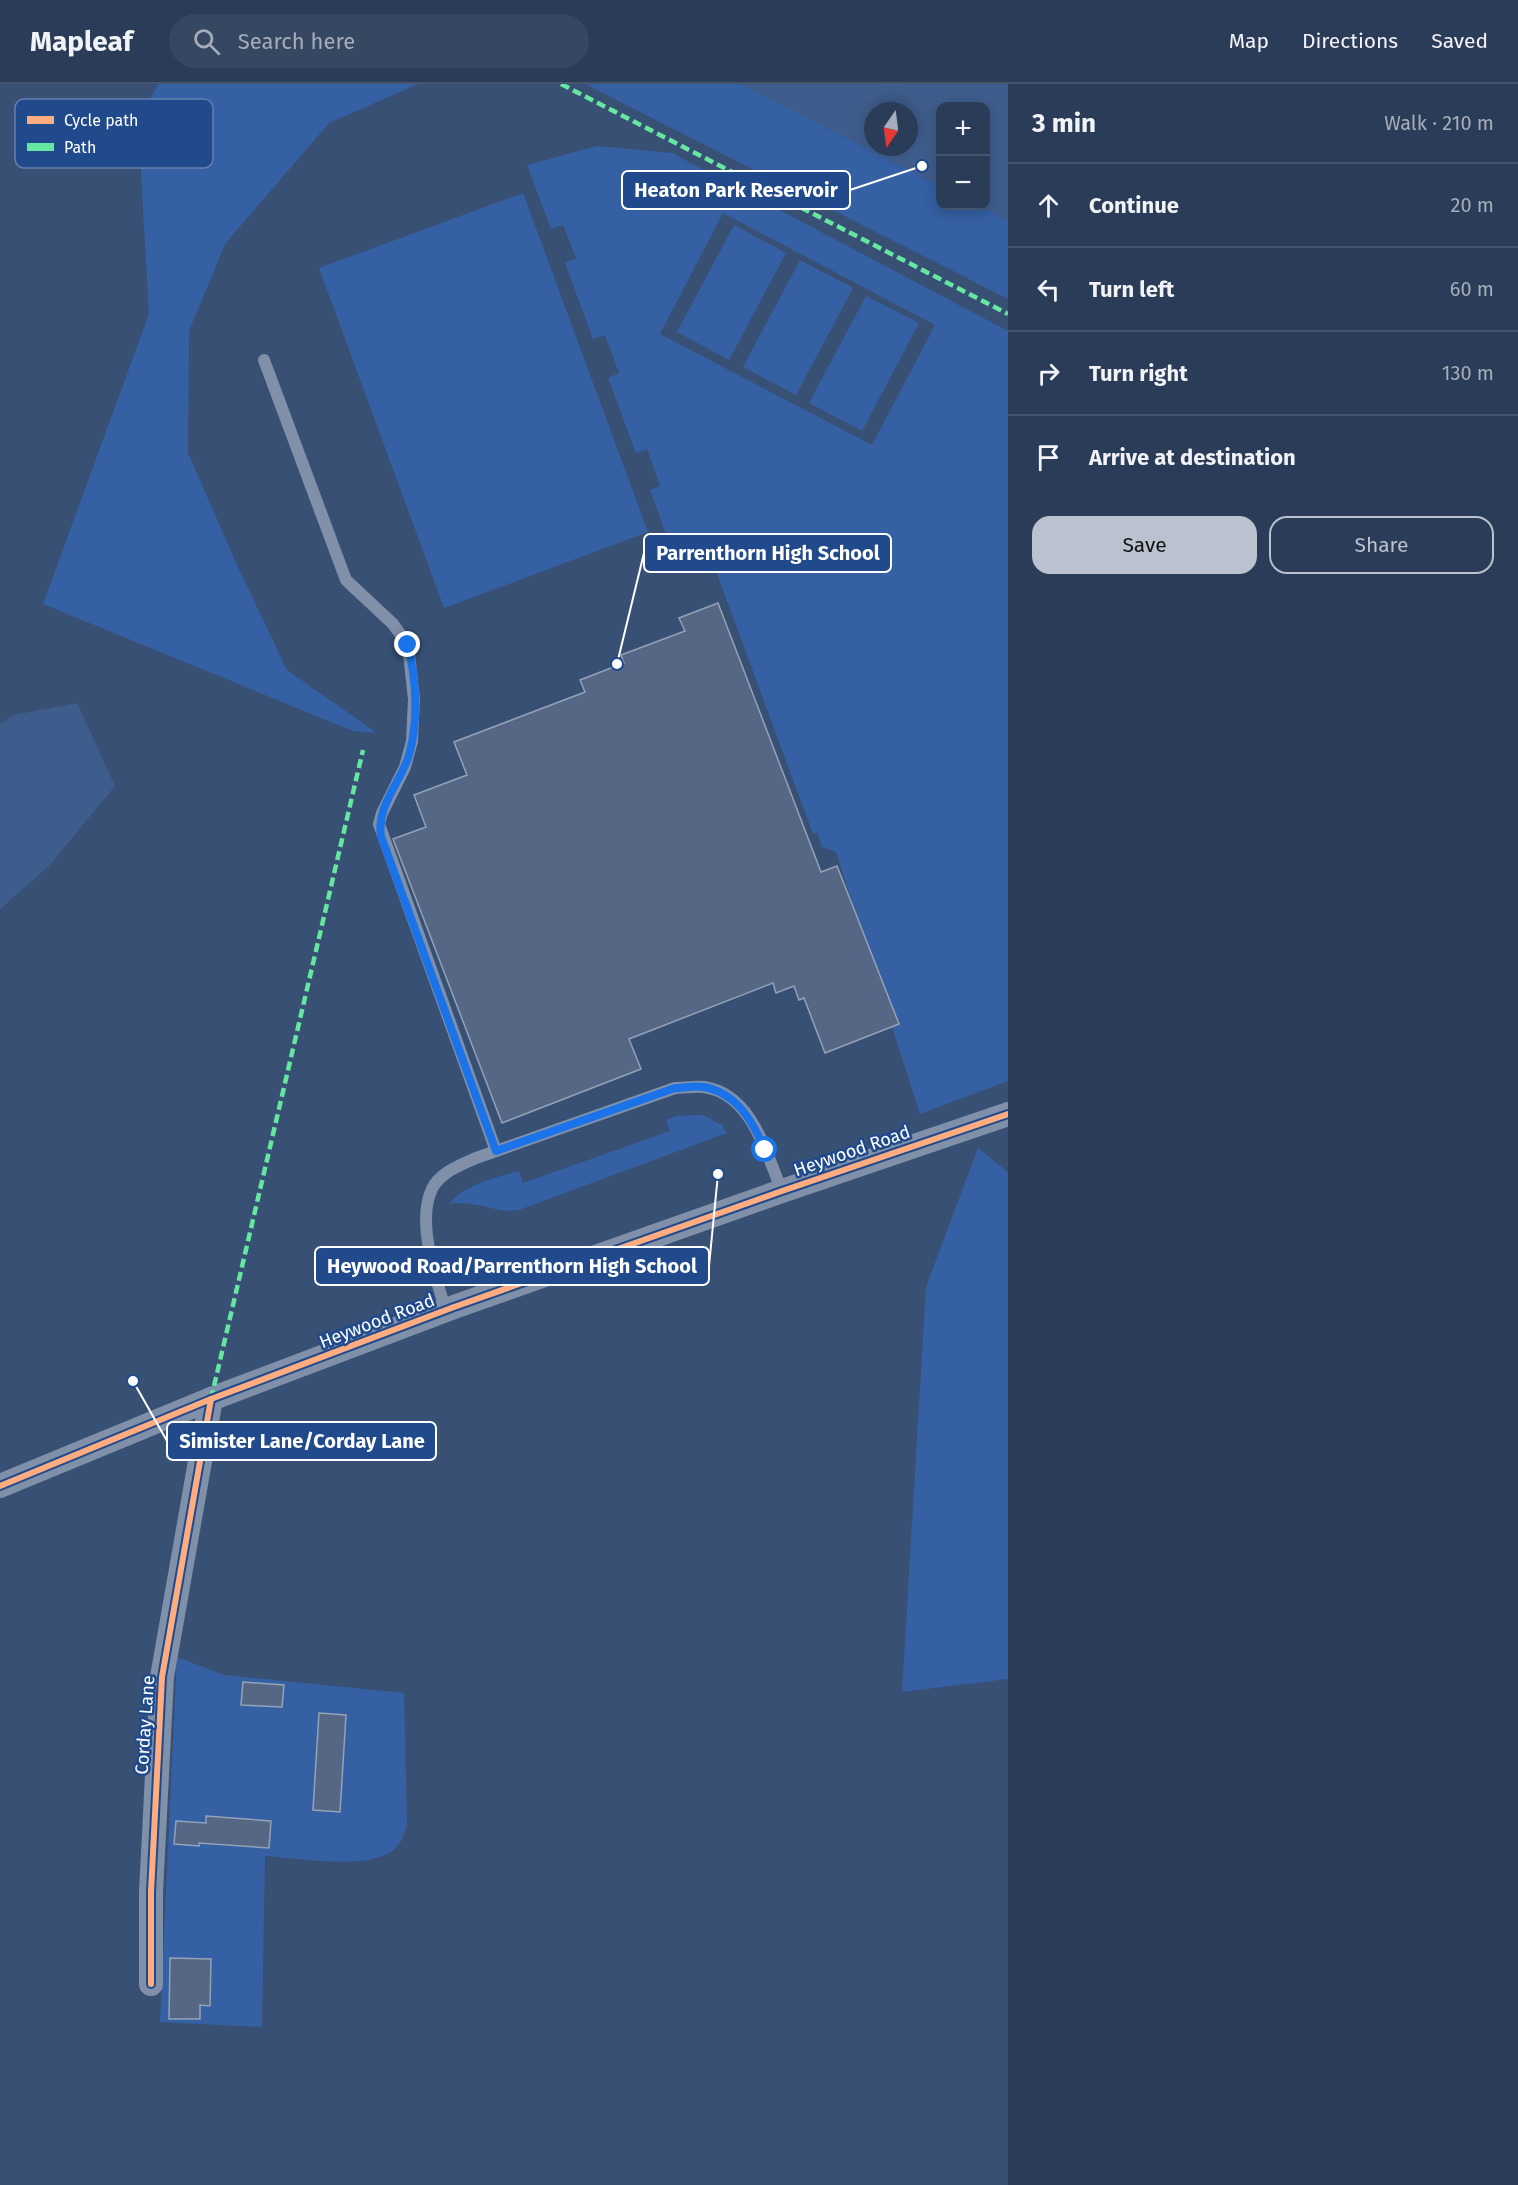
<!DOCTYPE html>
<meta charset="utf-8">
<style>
:root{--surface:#2a3c57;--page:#364761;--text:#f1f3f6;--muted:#a5adba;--line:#46566d;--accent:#b9c2ce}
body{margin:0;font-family:"Fira Sans",sans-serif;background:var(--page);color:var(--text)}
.controls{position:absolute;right:18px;top:18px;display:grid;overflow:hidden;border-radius:12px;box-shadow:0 3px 15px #0003}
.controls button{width:54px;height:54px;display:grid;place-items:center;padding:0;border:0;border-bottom:2px solid var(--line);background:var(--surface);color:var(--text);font:30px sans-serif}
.compass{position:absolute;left:864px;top:18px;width:54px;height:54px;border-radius:50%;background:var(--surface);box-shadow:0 3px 15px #0003;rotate:194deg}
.stop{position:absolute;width:18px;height:18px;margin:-14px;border:4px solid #1a73e8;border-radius:50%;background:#fff}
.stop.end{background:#1a73e8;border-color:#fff;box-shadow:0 2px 6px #0008}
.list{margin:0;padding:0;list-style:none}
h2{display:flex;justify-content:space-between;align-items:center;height:78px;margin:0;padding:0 24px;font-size:26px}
h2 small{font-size:20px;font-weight:400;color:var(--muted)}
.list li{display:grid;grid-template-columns:39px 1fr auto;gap:18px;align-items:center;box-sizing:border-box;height:84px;padding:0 24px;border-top:2px solid var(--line)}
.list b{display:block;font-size:22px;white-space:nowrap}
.list em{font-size:20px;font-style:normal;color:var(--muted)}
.actions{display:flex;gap:12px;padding:18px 24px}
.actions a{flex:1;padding:14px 0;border:2px solid var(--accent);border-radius:18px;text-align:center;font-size:21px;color:var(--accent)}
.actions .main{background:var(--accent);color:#111}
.icon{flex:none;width:33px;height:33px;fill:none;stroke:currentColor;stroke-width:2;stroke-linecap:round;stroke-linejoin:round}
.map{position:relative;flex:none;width:1008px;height:2101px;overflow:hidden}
header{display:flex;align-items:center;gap:36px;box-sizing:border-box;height:84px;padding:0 30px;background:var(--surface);border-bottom:2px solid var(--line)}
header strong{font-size:28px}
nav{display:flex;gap:33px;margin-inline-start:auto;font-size:21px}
.search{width:420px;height:54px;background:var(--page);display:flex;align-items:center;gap:15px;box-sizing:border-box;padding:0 21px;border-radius:33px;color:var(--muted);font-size:22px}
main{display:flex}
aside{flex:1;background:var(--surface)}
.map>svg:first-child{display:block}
</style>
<header>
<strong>Mapleaf</strong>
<div class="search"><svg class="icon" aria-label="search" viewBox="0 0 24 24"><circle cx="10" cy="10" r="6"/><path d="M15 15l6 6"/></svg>Search here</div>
<nav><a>Map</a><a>Directions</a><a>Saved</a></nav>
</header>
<main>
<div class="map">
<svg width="1008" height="2101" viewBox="0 0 1008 2101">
<rect width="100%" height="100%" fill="#385074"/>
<g fill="#3560a3" fill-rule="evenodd">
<path d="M 158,0 L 418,0 L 329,39 L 225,160 L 189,247 L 188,369 L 237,481 L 287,586 L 377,649 L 353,647 L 43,520 L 149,230 L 138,38 Z"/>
<path d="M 585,0 L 741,0 L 940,102 L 940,122 L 979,122 L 1008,136 L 1008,215 Z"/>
<path d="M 597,62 L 672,69 L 1008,247 L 1008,997 L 920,1030 L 836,768 L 822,763 L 817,748 L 813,750 L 702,449 L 671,464 L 650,406 L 660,402 L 647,365 L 636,369 L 608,294 L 619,289 L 605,251 L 593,255 L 565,179 L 576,174 L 563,141 L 551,145 L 527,81 ZM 723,129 L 935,241 L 872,361 L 660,250 Z"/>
<path d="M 523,109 L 648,448 L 444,524 L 319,184 Z"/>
<path d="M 734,141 L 786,169 L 729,276 L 677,248 Z"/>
<path d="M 800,176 L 853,204 L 796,311 L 743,283 Z"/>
<path d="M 866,212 L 919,239 L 862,347 L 809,319 Z"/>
<path d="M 703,1031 L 722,1041 L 727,1049 L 519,1126 C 496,1130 475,1115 449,1120 C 465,1100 496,1094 519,1087 L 523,1099 L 670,1047 L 666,1036 L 676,1032 Z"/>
<path d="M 978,1064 L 1008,1088 L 1008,1595 L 902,1608 L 926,1203 Z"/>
<path d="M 177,1573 L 224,1591 L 404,1609 L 407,1740 C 404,1752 401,1761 391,1768 C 362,1786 298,1774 265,1772 L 262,1943 L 160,1938 Z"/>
</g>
<g fill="#3f5d8c" fill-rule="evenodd">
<path d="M 741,0 L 1008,0 L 1008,136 L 979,122 L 986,122 L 986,22 L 940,22 L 940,102 ZM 873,27 L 909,27 L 909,63 L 873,63 Z"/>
<path d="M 77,619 L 115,702 L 48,783 L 0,825 L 0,640 L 14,631 Z"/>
</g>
<g fill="#556784" stroke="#94a2b7" stroke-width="1.5">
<path d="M 718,519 L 821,788 L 837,782 L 899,940 L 825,969 L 804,914 L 799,916 L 794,902 L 776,909 L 773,899 L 629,955 L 641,985 L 502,1039 L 393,755 L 426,743 L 414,711 L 467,691 L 454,658 L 585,608 L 580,596 L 624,579 L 621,571 L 685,547 L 679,534 Z"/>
<path d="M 243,1598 L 284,1601 L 282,1623 L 241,1621 Z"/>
<path d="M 319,1629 L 346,1631 L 340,1728 L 313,1726 Z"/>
<path d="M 206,1732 L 271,1737 L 269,1764 L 199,1759 L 199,1762 L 174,1760 L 176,1737 L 206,1739 Z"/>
<path d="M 170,1874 L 211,1875 L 210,1922 L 200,1921 L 200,1935 L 169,1935 Z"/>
</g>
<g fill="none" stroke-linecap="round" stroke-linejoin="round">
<g stroke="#7f90a8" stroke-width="12">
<path d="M 264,276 L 346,496 L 393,540 L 408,561 L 414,615 L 412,657 L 405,683 L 382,729 L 379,740 L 496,1067"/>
<path d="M 446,1227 C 436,1195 416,1138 432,1105 C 440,1088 461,1081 476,1074 L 675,1004 C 684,1004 695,1002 704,1003 C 752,1010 766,1069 782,1107"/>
</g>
<g stroke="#7f90a8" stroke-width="24">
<path d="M 0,1402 L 211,1315 L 454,1223 L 782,1107 L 1008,1030"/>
<path d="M 151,1900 L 151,1808 L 162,1593 L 211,1315"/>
</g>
<g stroke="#66e7a1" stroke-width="4.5" stroke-dasharray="9 4.5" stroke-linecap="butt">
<path d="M 561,0 L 1008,230"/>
<path d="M 211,1315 L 363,666"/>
</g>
<defs>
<g id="cycleway">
<path d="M 0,1402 L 211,1315 L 454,1223 L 782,1107 L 1008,1030"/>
<path d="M 151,1900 L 151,1808 L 162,1593 L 211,1315"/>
</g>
</defs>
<use href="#cycleway" stroke="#204a8c" stroke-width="10"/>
<use href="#cycleway" stroke="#ffac80" stroke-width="6"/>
</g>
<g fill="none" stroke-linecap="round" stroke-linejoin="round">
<path stroke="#1a73e8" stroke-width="8" d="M 408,561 C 416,595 419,636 409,671 C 401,698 376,722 381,752 L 496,1067 L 675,1004 C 684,1004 695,1001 704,1003 C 737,1009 753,1038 765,1066"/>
</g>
<g text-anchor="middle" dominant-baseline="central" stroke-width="5" stroke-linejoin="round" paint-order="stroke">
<g font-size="18" fill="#fff" stroke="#204a8c">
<text transform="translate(852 1067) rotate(-19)">Heywood Road</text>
<text transform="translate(377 1237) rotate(-21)">Heywood Road</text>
<text transform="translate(145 1641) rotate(-86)">Corday Lane</text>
</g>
</g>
<rect x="15" y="15" width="198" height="69" rx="9" fill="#204a8c" stroke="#6380ae" stroke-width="1.5"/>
<rect x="27" y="32" width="27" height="8" fill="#ffac80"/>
<rect x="27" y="59" width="27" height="8" fill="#66e7a1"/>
<g font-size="16" fill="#fff">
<text x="64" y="42">Cycle path</text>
<text x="64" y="69">Path</text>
</g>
<path fill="none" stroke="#fff" stroke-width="2" d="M922 82L850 106M617 580L644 469M718 1090L709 1182M133 1297L167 1357"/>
<g fill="#fff" stroke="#204a8c" stroke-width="2">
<circle cx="922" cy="82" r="6"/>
<circle cx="617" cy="580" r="6"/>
<circle cx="718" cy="1090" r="6"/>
<circle cx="133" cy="1297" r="6"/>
</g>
<g fill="#204a8c" stroke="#fff" stroke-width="2">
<rect x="622" y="87" width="228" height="38" rx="6"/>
<rect x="644" y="450" width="247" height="38" rx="6"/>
<rect x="315" y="1163" width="394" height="38" rx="6"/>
<rect x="167" y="1338" width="269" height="38" rx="6"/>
</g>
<g font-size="20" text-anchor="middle" font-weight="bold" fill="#fff">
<text x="736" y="113">Heaton Park Reservoir</text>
<text x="768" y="476">Parrenthorn High School</text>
<text x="512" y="1189">Heywood Road/Parrenthorn High School</text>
<text x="302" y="1364">Simister Lane/Corday Lane</text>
</g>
</svg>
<div class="controls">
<button>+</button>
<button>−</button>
</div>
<svg class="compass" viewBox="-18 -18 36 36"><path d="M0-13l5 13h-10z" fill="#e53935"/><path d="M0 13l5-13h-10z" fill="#a5adba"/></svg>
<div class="stop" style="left:765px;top:1066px"></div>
<div class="stop end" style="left:408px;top:561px"></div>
</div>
<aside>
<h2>3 min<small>Walk · 210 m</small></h2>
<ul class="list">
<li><svg class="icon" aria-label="ahead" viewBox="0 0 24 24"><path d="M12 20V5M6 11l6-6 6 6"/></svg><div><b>Continue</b></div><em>20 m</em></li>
<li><svg class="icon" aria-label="left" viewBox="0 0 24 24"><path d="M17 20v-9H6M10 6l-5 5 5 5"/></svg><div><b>Turn left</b></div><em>60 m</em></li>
<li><svg class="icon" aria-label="right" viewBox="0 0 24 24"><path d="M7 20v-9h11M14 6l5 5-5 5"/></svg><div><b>Turn right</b></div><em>130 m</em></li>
<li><svg class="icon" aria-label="arrive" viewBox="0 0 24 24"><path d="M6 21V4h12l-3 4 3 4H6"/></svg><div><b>Arrive at destination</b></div></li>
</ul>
<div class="actions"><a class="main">Save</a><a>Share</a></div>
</aside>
</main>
